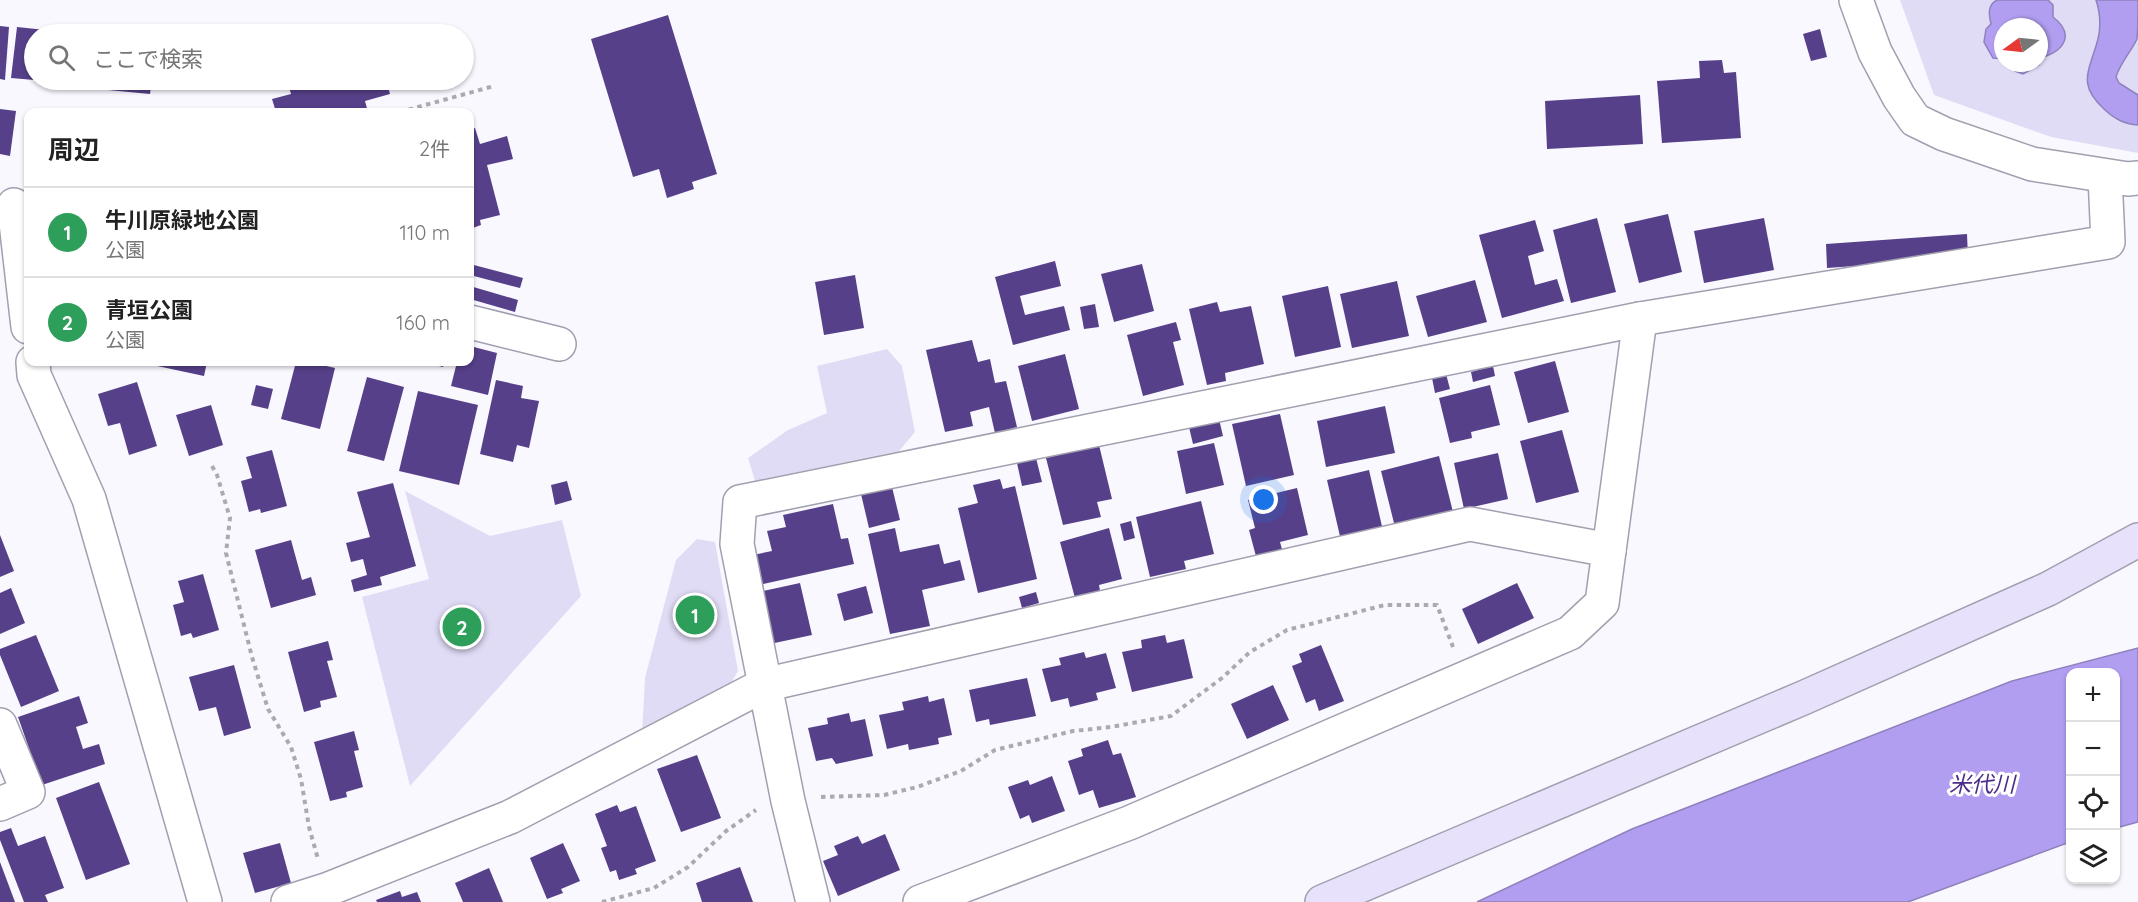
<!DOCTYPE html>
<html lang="ja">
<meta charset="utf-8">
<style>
:root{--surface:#fff;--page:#f6f6f6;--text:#222;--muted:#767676;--line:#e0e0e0;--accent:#ea580c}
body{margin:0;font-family:Quicksand,"Noto Sans JP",sans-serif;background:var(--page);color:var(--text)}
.controls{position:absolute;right:18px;bottom:18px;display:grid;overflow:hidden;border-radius:12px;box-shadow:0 2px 4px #0004}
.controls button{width:54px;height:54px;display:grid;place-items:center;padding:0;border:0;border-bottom:2px solid var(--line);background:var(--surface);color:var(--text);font:30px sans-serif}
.compass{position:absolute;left:1994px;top:18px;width:54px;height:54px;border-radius:50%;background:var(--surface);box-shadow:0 2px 4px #0004;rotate:255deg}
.you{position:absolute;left:1264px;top:500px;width:21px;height:21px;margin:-15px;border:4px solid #fff;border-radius:50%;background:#1a73e8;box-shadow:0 0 0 9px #1a73e833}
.badge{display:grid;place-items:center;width:39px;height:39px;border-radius:50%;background:var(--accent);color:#fff;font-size:20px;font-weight:700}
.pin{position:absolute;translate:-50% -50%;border:3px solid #fff;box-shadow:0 2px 6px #0006}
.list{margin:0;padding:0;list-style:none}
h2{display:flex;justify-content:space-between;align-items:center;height:78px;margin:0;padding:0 24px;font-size:26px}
h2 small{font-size:20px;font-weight:400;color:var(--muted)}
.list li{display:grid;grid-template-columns:39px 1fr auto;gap:18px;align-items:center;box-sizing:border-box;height:90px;padding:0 24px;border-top:2px solid var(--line)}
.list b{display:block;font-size:22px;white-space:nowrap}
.list p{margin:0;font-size:20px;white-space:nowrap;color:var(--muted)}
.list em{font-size:20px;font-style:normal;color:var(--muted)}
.icon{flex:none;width:33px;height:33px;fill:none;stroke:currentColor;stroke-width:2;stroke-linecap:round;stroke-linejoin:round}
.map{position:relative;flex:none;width:2138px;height:902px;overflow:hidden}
.search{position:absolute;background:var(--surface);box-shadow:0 2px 4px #0004;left:24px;top:24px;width:450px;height:66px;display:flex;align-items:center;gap:15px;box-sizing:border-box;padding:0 21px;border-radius:33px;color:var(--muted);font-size:22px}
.panel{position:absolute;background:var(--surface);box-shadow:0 2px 4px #0004;left:24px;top:108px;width:450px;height:258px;border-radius:12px}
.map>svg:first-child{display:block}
</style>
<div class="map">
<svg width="2138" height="902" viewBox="0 0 2138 902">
<rect width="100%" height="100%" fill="#f9f8ff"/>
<g fill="#e1dcf6" fill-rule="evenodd">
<path d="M 1900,0 L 2138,0 L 2138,153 L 2051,137 L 1934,95 ZM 2003,27 L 2039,27 L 2039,63 L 2003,63 Z"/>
<path d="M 887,349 L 902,366 L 915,432 L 899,451 L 755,481 L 748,458 L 788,430 L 827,413 L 817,366 Z"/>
<path d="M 405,491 L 490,536 L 562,520 L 581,596 L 410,786 L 362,597 L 429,579 Z"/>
<path d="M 697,539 L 715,542 L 738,671 L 722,699 L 642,734 L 645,678 L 676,560 Z"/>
</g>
<g fill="#b29ef1" stroke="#8f81bc" stroke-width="1.5">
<path d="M 1997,0 L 2048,0 L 2053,5 L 2053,17 C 2074,33 2066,50 2043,57 L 2039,65 L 2023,74 L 2015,71 L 2008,63 L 2039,63 L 2039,27 L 2003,27 L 2003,59 L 1993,58 L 1984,42 L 1986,29 L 1991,24 C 1989,15 1987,5 1997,0 Z"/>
<path d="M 2096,0 L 2138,0 C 2138,12 2138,28 2137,39 C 2131,52 2120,63 2116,77 L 2119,83 L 2138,95 L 2138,125 C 2124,124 2115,119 2105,110 C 2079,86 2087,75 2096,46 C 2101,31 2101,15 2096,0 Z"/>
<path d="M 2138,648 L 2138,822 L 2116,828 L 2116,672 L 2070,672 L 2070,842 L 1908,902 L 1477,902 L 1632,829 L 2012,681 Z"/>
</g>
<g fill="#564089">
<path d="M 668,15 L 717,174 L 692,182 L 694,189 L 667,198 L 659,169 L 633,177 L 591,39 Z"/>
<path d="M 0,26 L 9,27 L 5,80 L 0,79 Z"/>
<path d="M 17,27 L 65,32 L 65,34 L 34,34 L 34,80 L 11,78 Z"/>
<path d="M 1820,29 L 1827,57 L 1811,61 L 1803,34 Z"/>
<path d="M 1722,60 L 1724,73 L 1736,72 L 1741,138 L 1662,143 L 1657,81 L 1700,78 L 1699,61 Z"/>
<path d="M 42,80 L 60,80 L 60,83 L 42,81 Z"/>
<path d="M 67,80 L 152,80 L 150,94 L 66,86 Z"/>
<path d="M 287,80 L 386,80 L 390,94 L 365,101 L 368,112 L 276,112 L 272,99 L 291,94 Z"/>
<path d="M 1640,95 L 1643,144 L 1547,149 L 1545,101 Z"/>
<path d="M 0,109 L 16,111 L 10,156 L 0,154 Z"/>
<path d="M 475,128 L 480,144 L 507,136 L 513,159 L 487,165 L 500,215 L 480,220 L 481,225 L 470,229 L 470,129 Z"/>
<path d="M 1668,214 L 1682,272 L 1639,283 L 1624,224 Z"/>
<path d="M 1597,218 L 1616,292 L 1571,303 L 1553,230 Z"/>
<path d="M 1764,218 L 1774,270 L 1704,283 L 1694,231 Z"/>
<path d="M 1535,220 L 1544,251 L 1528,256 L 1535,285 L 1557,279 L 1564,301 L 1502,318 L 1479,235 Z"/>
<path d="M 1967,234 L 1968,258 L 1827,268 L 1826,244 Z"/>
<path d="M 1055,261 L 1061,286 L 1020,296 L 1025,315 L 1064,306 L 1070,330 L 1013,345 L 995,277 Z"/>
<path d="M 470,264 L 523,278 L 520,288 L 470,275 Z"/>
<path d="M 1142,264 L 1154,311 L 1114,322 L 1101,274 Z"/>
<path d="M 855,275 L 864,328 L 824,335 L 815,282 Z"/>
<path d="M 1475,280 L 1487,322 L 1428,337 L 1416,296 Z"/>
<path d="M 1397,281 L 1409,336 L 1352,348 L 1340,294 Z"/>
<path d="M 470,286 L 518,300 L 515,312 L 470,299 Z"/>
<path d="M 1328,286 L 1341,347 L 1295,357 L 1282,296 Z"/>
<path d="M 1217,302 L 1220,312 L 1251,306 L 1264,364 L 1225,373 L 1226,381 L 1207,385 L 1189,309 Z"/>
<path d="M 1095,304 L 1099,327 L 1084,329 L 1080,307 Z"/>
<path d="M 1176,322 L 1181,340 L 1173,342 L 1184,385 L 1143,396 L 1127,335 Z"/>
<path d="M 972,340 L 978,362 L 990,359 L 995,383 L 1006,381 L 1017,427 L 995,433 L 989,407 L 970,412 L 973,426 L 945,432 L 926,350 Z"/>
<path d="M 470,346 L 497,353 L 488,395 L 451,386 L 457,362 L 470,362 Z"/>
<path d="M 1065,354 L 1079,409 L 1032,421 L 1018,366 Z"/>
<path d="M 1555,361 L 1569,412 L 1528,423 L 1514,372 Z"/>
<path d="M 149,362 L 207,362 L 204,376 L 148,364 Z"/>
<path d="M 296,362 L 309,362 L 335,368 L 320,429 L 281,419 Z"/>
<path d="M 423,362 L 444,362 L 443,367 Z"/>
<path d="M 1493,366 L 1495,376 L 1473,382 L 1471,372 Z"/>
<path d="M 1446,374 L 1450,389 L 1435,393 L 1432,378 Z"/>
<path d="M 367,377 L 404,387 L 384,461 L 347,451 Z"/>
<path d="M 496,380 L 523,386 L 521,398 L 539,401 L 529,448 L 517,445 L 513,462 L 480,454 Z"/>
<path d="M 137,382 L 157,446 L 129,455 L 120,423 L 108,426 L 98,394 Z"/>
<path d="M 256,385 L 273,389 L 268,409 L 251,405 Z"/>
<path d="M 1490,385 L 1500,425 L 1471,432 L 1472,438 L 1450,443 L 1439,398 Z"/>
<path d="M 418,391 L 478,405 L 459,485 L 399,471 Z"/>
<path d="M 211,405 L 223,445 L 189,456 L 176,415 Z"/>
<path d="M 1385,406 L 1395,453 L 1326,467 L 1317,421 Z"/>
<path d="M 1280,414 L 1294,475 L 1246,486 L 1232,424 Z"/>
<path d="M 1219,419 L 1223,436 L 1193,444 L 1189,427 Z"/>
<path d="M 1562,430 L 1579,492 L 1536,503 L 1520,441 Z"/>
<path d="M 1214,443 L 1224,485 L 1186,494 L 1177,451 Z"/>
<path d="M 1099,445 L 1112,499 L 1097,502 L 1101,517 L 1063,525 L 1046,458 Z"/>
<path d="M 272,450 L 287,506 L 261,513 L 260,509 L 249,512 L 241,481 L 252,478 L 246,457 Z"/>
<path d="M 1498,453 L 1508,499 L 1464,509 L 1454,463 Z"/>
<path d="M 1439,456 L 1454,516 L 1396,531 L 1381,471 Z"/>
<path d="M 1036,458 L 1042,482 L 1022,486 L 1017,463 Z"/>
<path d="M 1369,470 L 1384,535 L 1342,545 L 1327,480 Z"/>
<path d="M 1000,479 L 1003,489 L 1015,486 L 1037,579 L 978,593 L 958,508 L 978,503 L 973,485 Z"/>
<path d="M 567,481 L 572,500 L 555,505 L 551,485 Z"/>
<path d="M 393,483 L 416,566 L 380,577 L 382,585 L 354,592 L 351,580 L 367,575 L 363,559 L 351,562 L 346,543 L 370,537 L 357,492 Z"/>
<path d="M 892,487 L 900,520 L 869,528 L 861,494 Z"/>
<path d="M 1297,488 L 1308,535 L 1280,542 L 1283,553 L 1257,560 L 1249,530 L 1255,528 L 1248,500 Z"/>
<path d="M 1201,501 L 1214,554 L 1184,561 L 1186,569 L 1150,577 L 1136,517 Z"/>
<path d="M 833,504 L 841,539 L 848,538 L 854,564 L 759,585 L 753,555 L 772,551 L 767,531 L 786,527 L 783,515 Z"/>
<path d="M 1131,521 L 1135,538 L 1124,541 L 1120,524 Z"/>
<path d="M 895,528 L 900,552 L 939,544 L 944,564 L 960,560 L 965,580 L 922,590 L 930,626 L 890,634 L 868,534 Z"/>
<path d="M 1109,528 L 1122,579 L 1099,585 L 1100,591 L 1075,598 L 1060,542 Z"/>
<path d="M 0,535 L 14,571 L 0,577 Z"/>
<path d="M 291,540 L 302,580 L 311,577 L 316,595 L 271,608 L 255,550 Z"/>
<path d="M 203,574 L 219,630 L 193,638 L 191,633 L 181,636 L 173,605 L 184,602 L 178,581 Z"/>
<path d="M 800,583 L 812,635 L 770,644 L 759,592 Z"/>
<path d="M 1517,583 L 1534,618 L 1478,644 L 1462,609 Z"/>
<path d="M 866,586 L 873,613 L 844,621 L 837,594 Z"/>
<path d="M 11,588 L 25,623 L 0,634 L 0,593 Z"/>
<path d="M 1036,592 L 1039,603 L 1022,608 L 1019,597 Z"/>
<path d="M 36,635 L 59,691 L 21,707 L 0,655 L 0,649 Z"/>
<path d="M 1165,635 L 1167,643 L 1184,639 L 1193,678 L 1132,692 L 1122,652 L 1142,648 L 1141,640 Z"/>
<path d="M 328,641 L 333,660 L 327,661 L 337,697 L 320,701 L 321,707 L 304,712 L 288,652 Z"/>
<path d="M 1321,645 L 1344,701 L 1319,711 L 1315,699 L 1306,703 L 1292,666 L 1302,662 L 1299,654 Z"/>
<path d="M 1084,652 L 1086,658 L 1106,653 L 1116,688 L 1096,693 L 1098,700 L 1070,707 L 1068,698 L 1051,702 L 1042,669 L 1061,665 L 1059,658 Z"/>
<path d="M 234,665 L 251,728 L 224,736 L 216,707 L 199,711 L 189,677 Z"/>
<path d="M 1027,678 L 1036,716 L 990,725 L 989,719 L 976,722 L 969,690 Z"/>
<path d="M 1273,685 L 1289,720 L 1247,739 L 1231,704 Z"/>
<path d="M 79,696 L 88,723 L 76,727 L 83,749 L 99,744 L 105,764 L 42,785 L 18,717 Z"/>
<path d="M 928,696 L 929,702 L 944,698 L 952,735 L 938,738 L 939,744 L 909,750 L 908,744 L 887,749 L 879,715 L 904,710 L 902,702 Z"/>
<path d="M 849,713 L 851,722 L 865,719 L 873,756 L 836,764 L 832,758 L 816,761 L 808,728 L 828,724 L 827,718 Z"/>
<path d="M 354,731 L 359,750 L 354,751 L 363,787 L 346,792 L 347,797 L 330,801 L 314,742 Z"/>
<path d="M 1108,740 L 1113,755 L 1121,753 L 1136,797 L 1099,808 L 1093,790 L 1079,795 L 1068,761 L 1083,756 L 1081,749 Z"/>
<path d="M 697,755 L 721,818 L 681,832 L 657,769 Z"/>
<path d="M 1052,776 L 1065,811 L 1032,823 L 1029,815 L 1020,819 L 1008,787 L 1028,780 L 1030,785 Z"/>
<path d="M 99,782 L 130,864 L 86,880 L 56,798 Z"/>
<path d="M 617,805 L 620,812 L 636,806 L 656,861 L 635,869 L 637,874 L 619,880 L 616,870 L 610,872 L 601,848 L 607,846 L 595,814 Z"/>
<path d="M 11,828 L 18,846 L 45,836 L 64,888 L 45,895 L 48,902 L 24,902 L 0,840 L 0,832 Z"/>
<path d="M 885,834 L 900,870 L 838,896 L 823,861 L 838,855 L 834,846 L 858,836 L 862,844 Z"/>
<path d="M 280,843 L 291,883 L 255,893 L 243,853 Z"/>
<path d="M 563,843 L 580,881 L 561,889 L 563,893 L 547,899 L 530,858 Z"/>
<path d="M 0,862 L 15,902 L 0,902 Z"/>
<path d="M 740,867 L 753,902 L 702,902 L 696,883 Z"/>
<path d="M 489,868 L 503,902 L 463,902 L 455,883 Z"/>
<path d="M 400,891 L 402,897 L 417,892 L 421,902 L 377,902 L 376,900 Z"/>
</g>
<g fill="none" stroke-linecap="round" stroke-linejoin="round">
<defs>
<g id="street">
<path d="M 1856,0 L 1875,52 L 1899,97 L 1915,120 L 1944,134 L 2032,164 L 2128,179 L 2138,178"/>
<path d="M 14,205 L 28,327"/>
<path d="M 470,322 L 559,344"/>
<path d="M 33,362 L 34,375 L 89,499 L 205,902"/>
<path d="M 0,725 L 28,792 L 0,804"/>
<path d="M 288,902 L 326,890 L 510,817 L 764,685 L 1470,524 L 1609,550"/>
<path d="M 813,902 L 788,801 L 737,544 L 740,502 L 1640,319 L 2108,242 L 2105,176"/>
<path d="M 920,902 L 1129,823 L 1570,633 L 1602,603 L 1640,319"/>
</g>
<path id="secondary" d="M 1322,902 L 1803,698 L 2048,589 L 2138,540"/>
</defs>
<use href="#street" stroke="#a29faf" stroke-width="36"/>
<use href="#secondary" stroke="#a29faf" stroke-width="36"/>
<g stroke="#abaab1" stroke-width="4" stroke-dasharray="4.5 4.5" stroke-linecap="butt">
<path d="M 400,112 L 494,86"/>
<path d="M 212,466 L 217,475 L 230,518 L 226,553 L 252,657 L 268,709 L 291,747 L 301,779 L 309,827 L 318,859"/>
<path d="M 821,797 L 884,795 L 917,787 L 961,771 L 995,750 L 1073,731 L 1111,727 L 1171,716 L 1222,678 L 1250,652 L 1287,630 L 1385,605 L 1437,605 L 1453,647"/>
<path d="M 602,902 L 654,888 L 688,867 L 726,831 L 756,810"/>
</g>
<use href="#street" stroke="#fff" stroke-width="33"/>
<use href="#secondary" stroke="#e7e1fb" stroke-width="33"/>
</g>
<g text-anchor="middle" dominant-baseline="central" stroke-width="6" stroke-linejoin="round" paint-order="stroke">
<g font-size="22" font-style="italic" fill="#4c2c8a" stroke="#fff">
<text x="1982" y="784">米代川</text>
</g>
</g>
</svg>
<div class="controls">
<button>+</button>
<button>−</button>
<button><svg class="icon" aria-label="locate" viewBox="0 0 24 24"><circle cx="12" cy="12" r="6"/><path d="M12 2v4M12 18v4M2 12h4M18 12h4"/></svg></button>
<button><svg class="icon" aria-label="layers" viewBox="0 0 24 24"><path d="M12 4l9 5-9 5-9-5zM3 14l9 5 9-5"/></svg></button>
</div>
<svg class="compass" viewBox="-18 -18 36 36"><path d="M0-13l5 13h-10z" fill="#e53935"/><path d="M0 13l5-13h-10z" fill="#767676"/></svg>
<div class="you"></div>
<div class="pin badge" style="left:695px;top:615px;background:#2e9e5b">1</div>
<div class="pin badge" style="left:462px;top:627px;background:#2e9e5b">2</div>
<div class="search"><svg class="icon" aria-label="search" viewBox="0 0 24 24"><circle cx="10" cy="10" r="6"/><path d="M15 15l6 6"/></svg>ここで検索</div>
<section class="panel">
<h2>周辺<small>2件</small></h2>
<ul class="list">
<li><span class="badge" style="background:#2e9e5b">1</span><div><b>牛川原緑地公園</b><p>公園</p></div><em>110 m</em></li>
<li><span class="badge" style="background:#2e9e5b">2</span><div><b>青垣公園</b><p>公園</p></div><em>160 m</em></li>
</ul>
</section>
</div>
